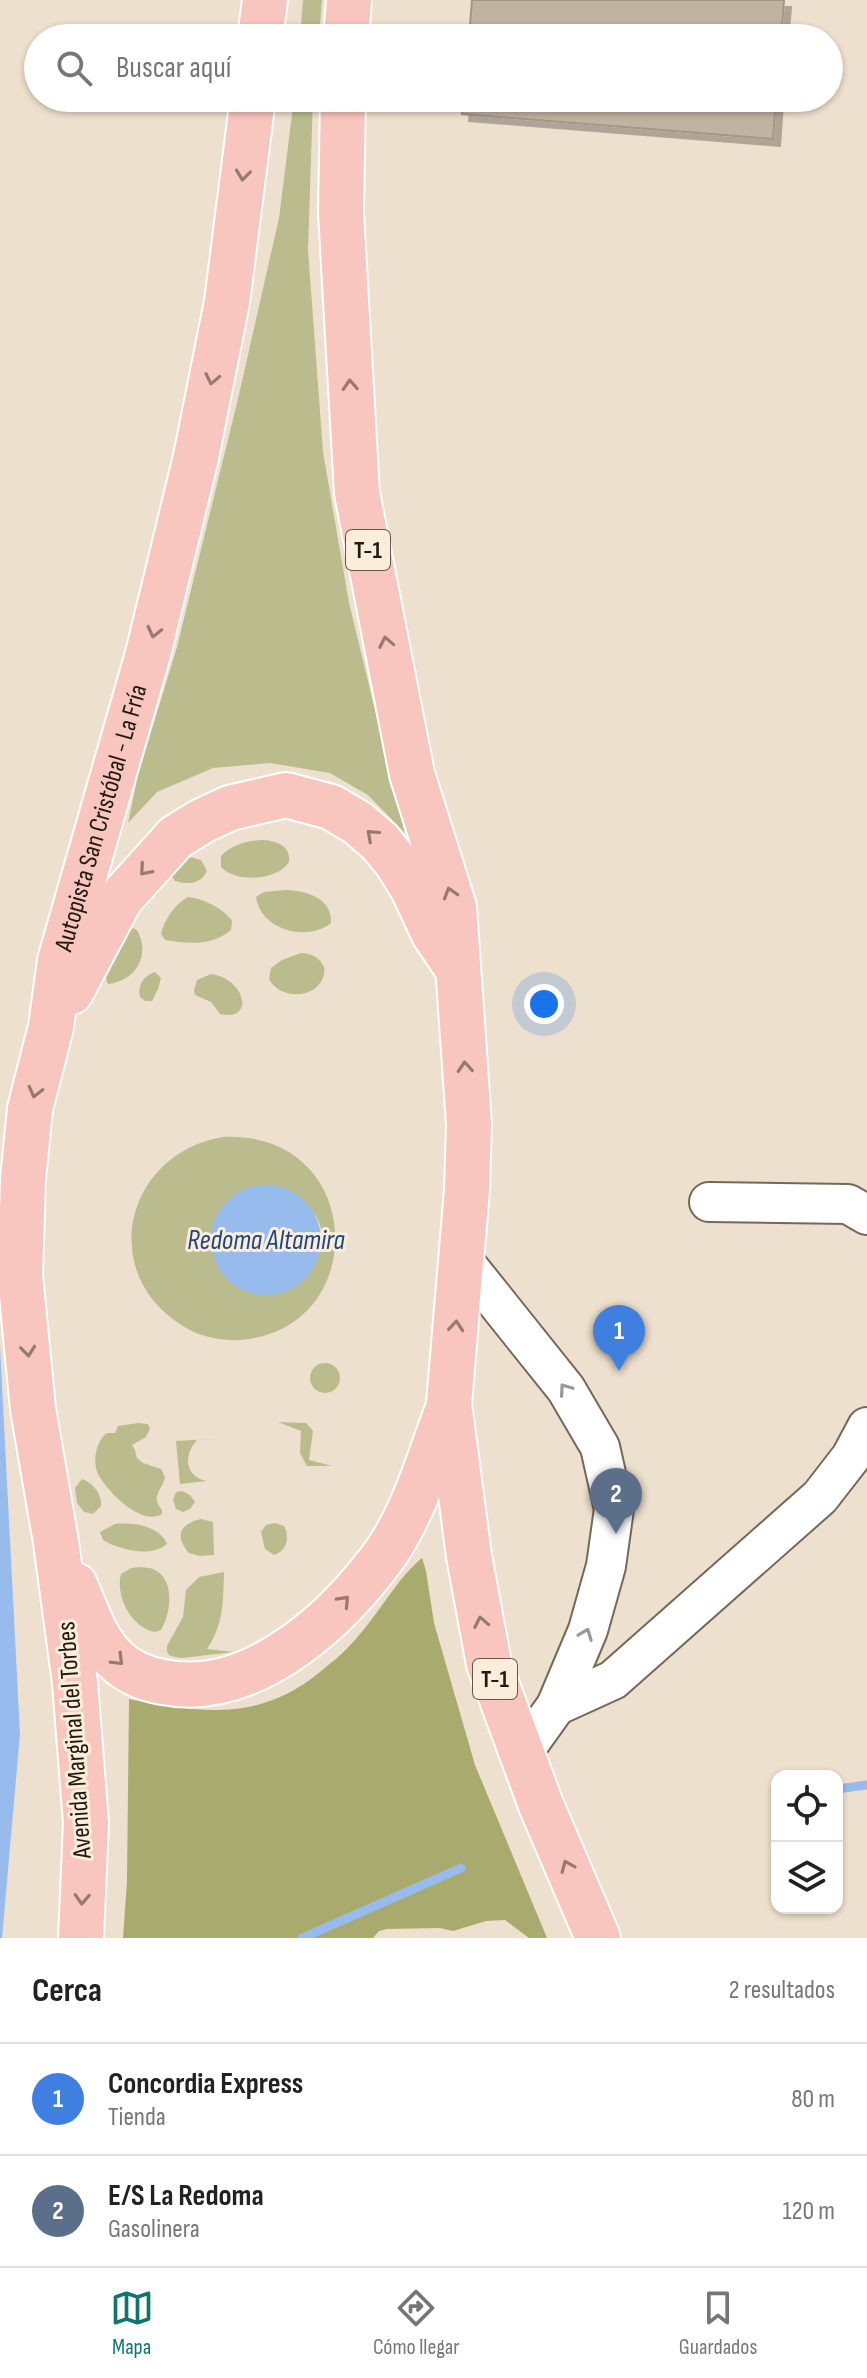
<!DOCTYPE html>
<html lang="es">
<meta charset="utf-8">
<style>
:root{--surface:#fff;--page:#f2f2f2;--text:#222;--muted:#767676;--line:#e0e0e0;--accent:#0f766e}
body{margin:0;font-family:"Sofia Sans Condensed",sans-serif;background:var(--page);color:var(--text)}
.controls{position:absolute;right:24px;bottom:24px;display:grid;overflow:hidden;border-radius:16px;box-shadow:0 2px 6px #0004}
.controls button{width:72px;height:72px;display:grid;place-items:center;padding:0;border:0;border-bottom:2px solid var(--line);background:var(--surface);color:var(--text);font:40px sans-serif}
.you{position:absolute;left:544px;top:1004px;width:28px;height:28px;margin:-20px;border:6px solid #fff;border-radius:50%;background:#1a73e8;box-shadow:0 0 0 12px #1a73e833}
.badge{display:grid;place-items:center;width:52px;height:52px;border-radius:50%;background:var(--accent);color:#fff;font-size:26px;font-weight:700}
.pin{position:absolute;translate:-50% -66px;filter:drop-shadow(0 2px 4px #0008)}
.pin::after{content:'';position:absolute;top:42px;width:28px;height:24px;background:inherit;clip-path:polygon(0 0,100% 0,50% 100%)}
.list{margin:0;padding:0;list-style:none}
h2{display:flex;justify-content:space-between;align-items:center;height:104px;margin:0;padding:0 32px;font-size:34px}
h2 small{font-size:26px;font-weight:400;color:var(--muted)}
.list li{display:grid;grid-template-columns:52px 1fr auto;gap:24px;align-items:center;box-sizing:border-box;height:112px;padding:0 32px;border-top:2px solid var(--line)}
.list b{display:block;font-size:30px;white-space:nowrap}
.list p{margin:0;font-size:26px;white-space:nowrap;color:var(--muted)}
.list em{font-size:26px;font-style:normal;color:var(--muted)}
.icon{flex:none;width:44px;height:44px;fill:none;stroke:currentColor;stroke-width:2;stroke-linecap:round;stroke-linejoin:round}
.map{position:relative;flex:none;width:867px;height:1938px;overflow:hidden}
.search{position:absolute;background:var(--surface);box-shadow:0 2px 6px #0004;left:24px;right:24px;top:24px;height:88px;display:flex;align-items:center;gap:20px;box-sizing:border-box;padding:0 28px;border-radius:44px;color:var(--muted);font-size:30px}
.sheet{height:328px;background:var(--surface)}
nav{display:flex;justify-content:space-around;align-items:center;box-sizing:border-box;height:112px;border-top:2px solid var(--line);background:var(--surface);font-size:22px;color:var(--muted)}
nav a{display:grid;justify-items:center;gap:4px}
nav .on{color:var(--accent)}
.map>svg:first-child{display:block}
</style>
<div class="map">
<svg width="867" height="1938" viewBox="0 0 867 1938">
<defs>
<filter id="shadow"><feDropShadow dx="7" dy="7" stdDeviation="0" flood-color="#0004"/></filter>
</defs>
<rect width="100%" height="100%" fill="#eee0ce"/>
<g fill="#babc8d" fill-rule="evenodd">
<path d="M 303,0 L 322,0 L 319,38 L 300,38 Z"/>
<path d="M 294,98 L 313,98 L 308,250 L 323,452 L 349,603 L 405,833 L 368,795 L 330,773 L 270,763 L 213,768 L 157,792 L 128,823 L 138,775 L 177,647 L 238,399 L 279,218 Z"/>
<path d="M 263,840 C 277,841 291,846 289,862 C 277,881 235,883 221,867 L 221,856 C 233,844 247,841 263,840 Z"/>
<path d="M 186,856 L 201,860 L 207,871 C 201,884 188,885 175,881 L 169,872 Z"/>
<path d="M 286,890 C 307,891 332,898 331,923 C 308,942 261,931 256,897 L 264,892 Z"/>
<path d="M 188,897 C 204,899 223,908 232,921 L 231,930 C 213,946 187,944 165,940 L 161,934 C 164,920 175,904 188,897 Z"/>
<path d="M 133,928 L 137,930 C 151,955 136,981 108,984 C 100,970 119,936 133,928 Z"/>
<path d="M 301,953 C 314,953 329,963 323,978 C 314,1000 279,999 269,979 L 271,968 L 282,960 Z"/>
<path d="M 155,972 L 161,978 L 158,989 L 152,1001 L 145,1001 L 140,997 C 137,986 144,975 155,972 Z"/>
<path d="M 211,974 C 245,978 256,1022 220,1014 L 211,1002 L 195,995 L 194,990 L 197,980 Z"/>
<path d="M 223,1137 C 366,1130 373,1329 241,1340 C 221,1341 200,1337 183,1326 C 96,1273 126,1153 223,1137 ZM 267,1185 C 300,1188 336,1223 317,1258 C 315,1263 310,1268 306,1273 C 297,1285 287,1293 271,1294 C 199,1299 187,1193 267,1185 Z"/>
<circle cx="325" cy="1378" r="15"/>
<path d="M 278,1422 L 306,1423 L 313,1431 L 309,1460 L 332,1466 L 307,1466 L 300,1453 L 301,1431 Z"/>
<path d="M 138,1423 L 148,1424 L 150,1429 L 146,1437 L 132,1445 L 135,1450 L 137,1458 L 143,1463 L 161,1469 L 165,1477 C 162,1491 150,1496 162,1510 L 162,1514 C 141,1527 107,1491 98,1474 C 92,1461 96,1441 107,1433 L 115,1433 L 118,1426 Z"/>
<path d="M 229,1438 L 197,1440 C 183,1455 185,1477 207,1481 L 180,1484 L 176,1441 Z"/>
<path d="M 82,1479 C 93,1483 102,1494 101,1506 L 93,1514 L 84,1512 L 77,1503 L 75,1488 Z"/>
<path d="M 182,1491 L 190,1495 L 195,1502 L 190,1509 L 183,1512 L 176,1509 L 173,1500 L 176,1492 Z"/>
<path d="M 201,1519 L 213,1522 L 214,1555 L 200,1556 L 189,1553 C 174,1536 180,1524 201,1519 Z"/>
<path d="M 275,1523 L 284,1526 C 290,1537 287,1551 274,1555 L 265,1549 L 261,1532 L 266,1525 Z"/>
<path d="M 115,1524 C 133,1522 160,1526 167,1544 C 151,1558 120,1550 103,1540 L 100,1532 Z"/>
<path d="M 140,1567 C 141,1567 152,1568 153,1569 C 176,1579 171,1614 161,1630 L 155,1632 C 131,1628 115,1595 121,1574 L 131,1568 Z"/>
<path d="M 224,1572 C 223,1602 224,1623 207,1649 L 234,1652 L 182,1658 L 170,1656 L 167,1652 L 167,1646 L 183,1617 L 186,1590 L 199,1577 Z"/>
</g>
<path fill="#a9ab6e" d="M 422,1558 L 426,1571 L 434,1623 L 475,1765 L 547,1938 L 529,1938 L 505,1920 L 486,1921 L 453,1931 L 440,1928 L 387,1929 L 379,1931 L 373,1938 L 123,1938 L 127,1881 L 129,1699 C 201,1713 259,1722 320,1672 C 335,1660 348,1649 360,1634 C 381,1610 397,1579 422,1558 Z"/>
<g fill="#98bbee">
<circle cx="266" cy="1240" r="55"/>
<path d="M 0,1346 L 20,1734 L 2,1938 L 0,1938 Z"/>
</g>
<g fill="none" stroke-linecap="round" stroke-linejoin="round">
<g stroke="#98bbee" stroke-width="9">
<path d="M 837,1789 L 867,1785"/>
<path d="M 302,1938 L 461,1868"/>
</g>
</g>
<g fill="#c0b3a1" stroke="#a39685" stroke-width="2" filter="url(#shadow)">
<path d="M 472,0 L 784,0 L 781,38 L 469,38 Z"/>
<path d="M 464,98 L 776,98 L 773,139 L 462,114 Z"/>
</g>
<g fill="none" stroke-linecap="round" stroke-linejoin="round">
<defs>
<g id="minor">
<path d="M 709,1202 L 848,1204 L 867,1215"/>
<path d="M 462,1259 L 566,1389 L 600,1447 L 614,1509 L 606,1566 L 588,1630 L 556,1706 L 521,1755"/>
<path d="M 556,1706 L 613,1680 L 820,1497 L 851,1457 L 867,1427"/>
</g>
<g id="highway">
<path d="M 260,38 L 265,0"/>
<path d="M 346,38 L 349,0"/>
<path d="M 343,98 L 341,213 L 357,493 L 412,774 L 454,907 L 469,1124 L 467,1190 L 449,1404 L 469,1556 L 489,1664 L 541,1805 L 598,1938"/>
<path d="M 71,992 L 121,898 L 176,837 L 202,821 L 230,808 L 286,795 L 331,807 L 358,823 L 380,842 L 397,863 L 413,889 L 434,934 L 455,965"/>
<path d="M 75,1585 C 86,1610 95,1640 115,1659 C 129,1673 145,1679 163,1682 C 247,1699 328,1628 376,1566 C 413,1521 428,1460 449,1406"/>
<path id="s1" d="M 81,1938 L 86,1823 L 75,1683 L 56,1542 L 33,1409 L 20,1275 L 23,1179 L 30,1109 L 51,1027 L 60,961 L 148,654 L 196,457 L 227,302 L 253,98"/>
</g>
</defs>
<use href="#minor" stroke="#756858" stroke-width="42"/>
<use href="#highway" stroke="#fff" stroke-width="48"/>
<use href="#minor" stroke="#fff" stroke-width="38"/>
<use href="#highway" stroke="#f8c6be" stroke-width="44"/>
</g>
<defs><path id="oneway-chevron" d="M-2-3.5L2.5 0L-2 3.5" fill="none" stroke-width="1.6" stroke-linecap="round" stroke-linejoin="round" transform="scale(2)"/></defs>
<g stroke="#967971">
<use href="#oneway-chevron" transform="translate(243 175) rotate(97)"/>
<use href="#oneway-chevron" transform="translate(212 379) rotate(102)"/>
<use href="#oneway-chevron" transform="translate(350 385) rotate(-93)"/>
<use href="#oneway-chevron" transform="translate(154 632) rotate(103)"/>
<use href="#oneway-chevron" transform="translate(386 642) rotate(-101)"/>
<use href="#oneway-chevron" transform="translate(372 835) rotate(-138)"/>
<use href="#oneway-chevron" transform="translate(145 870) rotate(131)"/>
<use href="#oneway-chevron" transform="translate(450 893) rotate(-107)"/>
<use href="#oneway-chevron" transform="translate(465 1067) rotate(-94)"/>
<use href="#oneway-chevron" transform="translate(35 1092) rotate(104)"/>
<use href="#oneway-chevron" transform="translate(456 1326) rotate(-85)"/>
<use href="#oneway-chevron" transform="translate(28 1351) rotate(84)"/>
<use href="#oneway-chevron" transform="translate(344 1601) rotate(-47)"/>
<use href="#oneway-chevron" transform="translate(481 1622) rotate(-101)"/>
<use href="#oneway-chevron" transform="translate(118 1660) rotate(45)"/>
<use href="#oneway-chevron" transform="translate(567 1866) rotate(-113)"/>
<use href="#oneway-chevron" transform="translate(82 1899) rotate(93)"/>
</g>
<g stroke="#9a9895">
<use href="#oneway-chevron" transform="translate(565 1389) rotate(-125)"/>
<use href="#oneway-chevron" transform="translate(586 1634) rotate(-69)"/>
</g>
<g text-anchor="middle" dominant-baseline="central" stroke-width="6" stroke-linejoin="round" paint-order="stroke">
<g fill="#fceddb" stroke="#61594f" stroke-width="2">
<rect x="346" y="530" width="44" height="40" rx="6"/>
<rect x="473" y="1659" width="44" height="40" rx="6"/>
</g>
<g font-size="24" font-weight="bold" fill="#1f1a13">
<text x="368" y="550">T-1</text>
<text x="495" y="1679">T-1</text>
</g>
<g font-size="26" fill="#1f1a13" stroke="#fceddb">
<text stroke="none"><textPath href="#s1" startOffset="1134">Autopista San Cristóbal - La Fría</textPath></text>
<text transform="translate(75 1740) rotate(-94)">Avenida Marginal del Torbes</text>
</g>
<g font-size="28" font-style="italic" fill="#1b4682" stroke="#fceddb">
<text x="266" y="1240">Redoma Altamira</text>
</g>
</g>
</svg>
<div class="controls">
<button><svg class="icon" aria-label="locate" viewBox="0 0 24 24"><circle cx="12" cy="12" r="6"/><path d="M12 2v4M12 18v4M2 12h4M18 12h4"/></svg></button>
<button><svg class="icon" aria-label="layers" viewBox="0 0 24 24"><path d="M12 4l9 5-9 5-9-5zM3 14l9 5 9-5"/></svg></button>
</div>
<div class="you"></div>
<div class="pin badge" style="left:619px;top:1371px;background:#3f7fe0">1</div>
<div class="pin badge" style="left:616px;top:1534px;background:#5c6f8a">2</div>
<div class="search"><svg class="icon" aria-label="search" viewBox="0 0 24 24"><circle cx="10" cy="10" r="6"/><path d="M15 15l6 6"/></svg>Buscar aquí</div>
</div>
<section class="sheet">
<h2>Cerca<small>2 resultados</small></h2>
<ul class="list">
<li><span class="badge" style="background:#3f7fe0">1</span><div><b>Concordia Express</b><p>Tienda</p></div><em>80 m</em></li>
<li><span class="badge" style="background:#5c6f8a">2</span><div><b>E/S La Redoma</b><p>Gasolinera</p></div><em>120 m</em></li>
</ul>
</section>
<nav>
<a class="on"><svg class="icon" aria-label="map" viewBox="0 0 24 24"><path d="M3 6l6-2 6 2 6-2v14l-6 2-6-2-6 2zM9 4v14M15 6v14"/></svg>Mapa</a>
<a><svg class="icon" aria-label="directions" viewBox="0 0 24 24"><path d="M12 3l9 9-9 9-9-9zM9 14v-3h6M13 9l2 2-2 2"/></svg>Cómo llegar</a>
<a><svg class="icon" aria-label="saved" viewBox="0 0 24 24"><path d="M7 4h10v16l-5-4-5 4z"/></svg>Guardados</a>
</nav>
